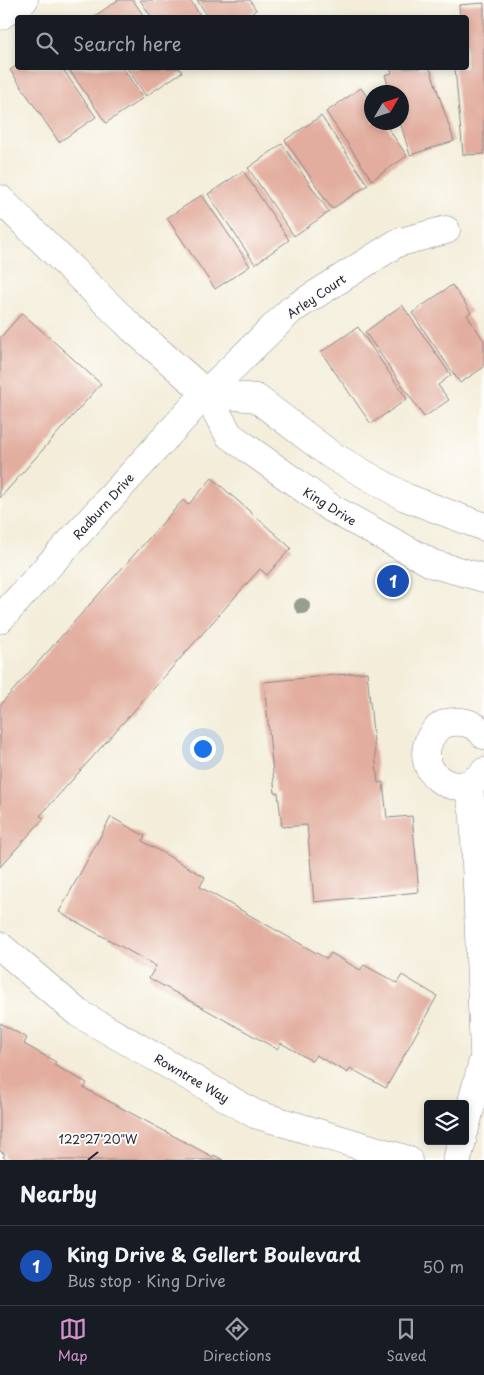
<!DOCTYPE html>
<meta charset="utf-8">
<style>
:root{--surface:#171b24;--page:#242831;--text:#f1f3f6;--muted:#9ea1a6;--line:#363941;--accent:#d690ce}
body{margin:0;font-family:"Playpen Sans",sans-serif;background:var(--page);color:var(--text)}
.controls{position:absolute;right:15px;bottom:15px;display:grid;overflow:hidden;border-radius:5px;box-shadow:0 2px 8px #0003}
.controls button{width:45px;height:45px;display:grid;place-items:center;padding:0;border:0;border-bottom:1px solid var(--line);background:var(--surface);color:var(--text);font:25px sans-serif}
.compass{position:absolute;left:364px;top:85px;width:45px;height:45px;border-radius:50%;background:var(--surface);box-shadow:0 2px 8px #0003;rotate:51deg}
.you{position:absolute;left:202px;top:748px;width:18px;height:18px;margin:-12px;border:4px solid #fff;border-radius:50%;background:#1a73e8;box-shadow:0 0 0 8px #1a73e833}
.badge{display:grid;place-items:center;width:32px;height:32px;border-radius:50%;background:var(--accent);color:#fff;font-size:16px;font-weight:700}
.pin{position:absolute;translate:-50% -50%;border:2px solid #fff;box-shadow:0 1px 5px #0006}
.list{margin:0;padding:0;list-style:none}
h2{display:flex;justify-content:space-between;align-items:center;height:65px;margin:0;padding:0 20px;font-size:21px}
h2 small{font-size:16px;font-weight:400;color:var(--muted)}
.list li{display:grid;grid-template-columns:32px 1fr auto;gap:15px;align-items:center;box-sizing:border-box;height:80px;padding:0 20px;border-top:1px solid var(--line)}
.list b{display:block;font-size:19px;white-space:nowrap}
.list p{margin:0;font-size:16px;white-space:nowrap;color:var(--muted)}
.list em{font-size:16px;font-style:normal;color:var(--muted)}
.icon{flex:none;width:28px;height:28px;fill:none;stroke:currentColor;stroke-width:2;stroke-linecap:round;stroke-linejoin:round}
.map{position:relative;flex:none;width:484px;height:1160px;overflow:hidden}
.search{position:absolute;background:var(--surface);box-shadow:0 2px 8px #0003;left:15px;right:15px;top:15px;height:55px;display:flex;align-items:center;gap:12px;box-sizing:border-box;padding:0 18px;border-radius:5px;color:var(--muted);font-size:19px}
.sheet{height:145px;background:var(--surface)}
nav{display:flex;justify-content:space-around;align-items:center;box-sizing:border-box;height:70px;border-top:1px solid var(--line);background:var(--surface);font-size:14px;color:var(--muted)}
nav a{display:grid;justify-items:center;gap:2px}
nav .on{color:var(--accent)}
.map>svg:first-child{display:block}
</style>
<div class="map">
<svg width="484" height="1160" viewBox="0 0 484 1160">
<rect width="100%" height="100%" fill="#fdfcf7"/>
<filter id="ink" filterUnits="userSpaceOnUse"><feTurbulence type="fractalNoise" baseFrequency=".02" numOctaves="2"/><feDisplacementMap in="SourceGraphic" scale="10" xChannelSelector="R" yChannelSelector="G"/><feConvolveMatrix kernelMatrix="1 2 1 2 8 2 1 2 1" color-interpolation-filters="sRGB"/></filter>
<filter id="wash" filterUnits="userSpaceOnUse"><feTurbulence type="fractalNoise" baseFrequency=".0096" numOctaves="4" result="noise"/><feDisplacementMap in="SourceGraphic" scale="20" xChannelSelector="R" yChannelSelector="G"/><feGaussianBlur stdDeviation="1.12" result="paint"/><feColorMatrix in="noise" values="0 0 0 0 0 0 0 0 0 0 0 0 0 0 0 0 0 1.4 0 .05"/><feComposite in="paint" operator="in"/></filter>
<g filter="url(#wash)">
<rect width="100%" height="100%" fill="#f3edd9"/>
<g id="blocks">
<g fill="#e2ad9f">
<path d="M 118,0 L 133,0 L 145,18 L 92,18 Z"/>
<path d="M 140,0 L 190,0 L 202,18 L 152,18 Z"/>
<path d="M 197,0 L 250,0 L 256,10 L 246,18 L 209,18 Z"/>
<path d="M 484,3 L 484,154 L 463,155 L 455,68 L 466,68 L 466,18 L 460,18 L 459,5 Z"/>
<path d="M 18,65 L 18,68 L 62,68 L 96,117 L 59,142 L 10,70 Z"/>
<path d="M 68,68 L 123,68 L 143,98 L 106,123 Z"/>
<path d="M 127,68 L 179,68 L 182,72 L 146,96 Z"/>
<path d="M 390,68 L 430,68 L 454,141 L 410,155 L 400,122 L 402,122 L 402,92 L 390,92 L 385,75 L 392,73 Z"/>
<path d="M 361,88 L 372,104 L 372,122 L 384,122 L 407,156 L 372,180 L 326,112 Z"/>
<path d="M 321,116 L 368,185 L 332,209 L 285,140 Z"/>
<path d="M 282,144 L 329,212 L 294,236 L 248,168 Z"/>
<path d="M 243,171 L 289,240 L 255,264 L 208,194 Z"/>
<path d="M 202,195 L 250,266 L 215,289 L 167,218 Z"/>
<path d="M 452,285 L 471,312 L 467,315 L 484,341 L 484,367 L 460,383 L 412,313 Z"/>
<path d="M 402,305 L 451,375 L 438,385 L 449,400 L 424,417 L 365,332 Z"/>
<path d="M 22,313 L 101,384 L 0,498 L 0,338 Z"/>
<path d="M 358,327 L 407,399 L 371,424 L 321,352 Z"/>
<path d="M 212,478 L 291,548 L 267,575 L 260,569 L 40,816 L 44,818 L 0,867 L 0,705 L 183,500 L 188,505 Z"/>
<path d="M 367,672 L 378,783 L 383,782 L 387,818 L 412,816 L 419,892 L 314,902 L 307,825 L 282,827 L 278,793 L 275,793 L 264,682 Z"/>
<path d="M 111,817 L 145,836 L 142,841 L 205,877 L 200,887 L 327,959 L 331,953 L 360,970 L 364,965 L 397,983 L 402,975 L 437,996 L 386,1088 L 350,1068 L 348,1073 L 316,1055 L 312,1061 L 281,1043 L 277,1049 L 149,978 L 156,966 L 59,912 Z"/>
<path d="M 0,1023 L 27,1038 L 24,1044 L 56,1062 L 54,1065 L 87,1083 L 84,1088 L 213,1157 L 214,1155 L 223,1160 L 8,1160 L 3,1157 L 5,1154 L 0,1151 Z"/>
</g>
</g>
</g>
<g filter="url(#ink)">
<use href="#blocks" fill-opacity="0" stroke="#8a888a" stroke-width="1"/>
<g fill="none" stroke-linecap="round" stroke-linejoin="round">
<defs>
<g id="minor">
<path d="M 0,16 L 24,0"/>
<path d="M 0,619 L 206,393 L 291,310 L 397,243 L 446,230"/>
<path d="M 484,735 C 477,725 466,721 454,722 C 446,722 439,726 434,732 C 407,768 456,807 484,772"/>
<path d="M 468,785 L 474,816 L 484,1051"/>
<path d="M 0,946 L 78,1013 L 255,1114 L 408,1160"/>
<path d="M 465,1128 L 484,1057"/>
<path d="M 457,1160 L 462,1141"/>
</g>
<g id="tertiary">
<path d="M 0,199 L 132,328 L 206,393 L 229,435 L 331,508 L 433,564 L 484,578"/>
<path d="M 206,393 L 256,398 L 331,455 L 405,497 L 484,527"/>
</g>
</defs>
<use href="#minor" stroke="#8a888a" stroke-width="29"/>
<use href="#tertiary" stroke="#8a888a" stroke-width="29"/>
<use href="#minor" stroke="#fff" stroke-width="28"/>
<use href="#tertiary" stroke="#fff" stroke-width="28"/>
</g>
<circle fill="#969e8f" cx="302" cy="606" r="8"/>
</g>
<path fill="none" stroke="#22223b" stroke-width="2" d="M 88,1160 L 98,1152"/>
<g text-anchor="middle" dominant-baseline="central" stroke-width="4" stroke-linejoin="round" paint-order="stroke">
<g font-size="12" fill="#22223b" stroke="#fdfcf7">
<text transform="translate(316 296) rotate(-34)">Arley Court</text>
<text transform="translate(103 506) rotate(-48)">Radburn Drive</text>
<text transform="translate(330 506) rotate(32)">King Drive</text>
<text transform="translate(192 1078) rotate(30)">Rowntree Way</text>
</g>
</g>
<g font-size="12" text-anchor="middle" fill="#22223b" stroke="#fdfcf7" stroke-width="4" stroke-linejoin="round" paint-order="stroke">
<text x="98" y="1144">122°27'20"W</text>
</g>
</svg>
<div class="controls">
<button><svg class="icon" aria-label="layers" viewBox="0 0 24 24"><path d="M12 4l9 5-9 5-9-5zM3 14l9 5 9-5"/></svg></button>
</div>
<svg class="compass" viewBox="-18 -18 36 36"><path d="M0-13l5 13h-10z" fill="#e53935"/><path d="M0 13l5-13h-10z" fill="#9ea1a6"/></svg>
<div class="you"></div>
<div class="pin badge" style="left:393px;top:581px;background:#1a4fb4">1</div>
<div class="search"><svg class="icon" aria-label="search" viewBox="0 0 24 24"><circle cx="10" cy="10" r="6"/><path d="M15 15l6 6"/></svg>Search here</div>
</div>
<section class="sheet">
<h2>Nearby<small></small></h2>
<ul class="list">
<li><span class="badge" style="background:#1a4fb4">1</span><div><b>King Drive &amp; Gellert Boulevard</b><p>Bus stop · King Drive</p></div><em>50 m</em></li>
</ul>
</section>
<nav>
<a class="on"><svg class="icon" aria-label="map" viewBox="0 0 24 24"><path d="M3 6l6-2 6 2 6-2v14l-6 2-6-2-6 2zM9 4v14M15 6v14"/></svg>Map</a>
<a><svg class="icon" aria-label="directions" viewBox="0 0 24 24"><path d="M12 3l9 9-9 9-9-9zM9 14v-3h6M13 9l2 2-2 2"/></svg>Directions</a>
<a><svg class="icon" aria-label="saved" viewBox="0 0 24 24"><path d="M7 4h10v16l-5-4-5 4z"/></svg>Saved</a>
</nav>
